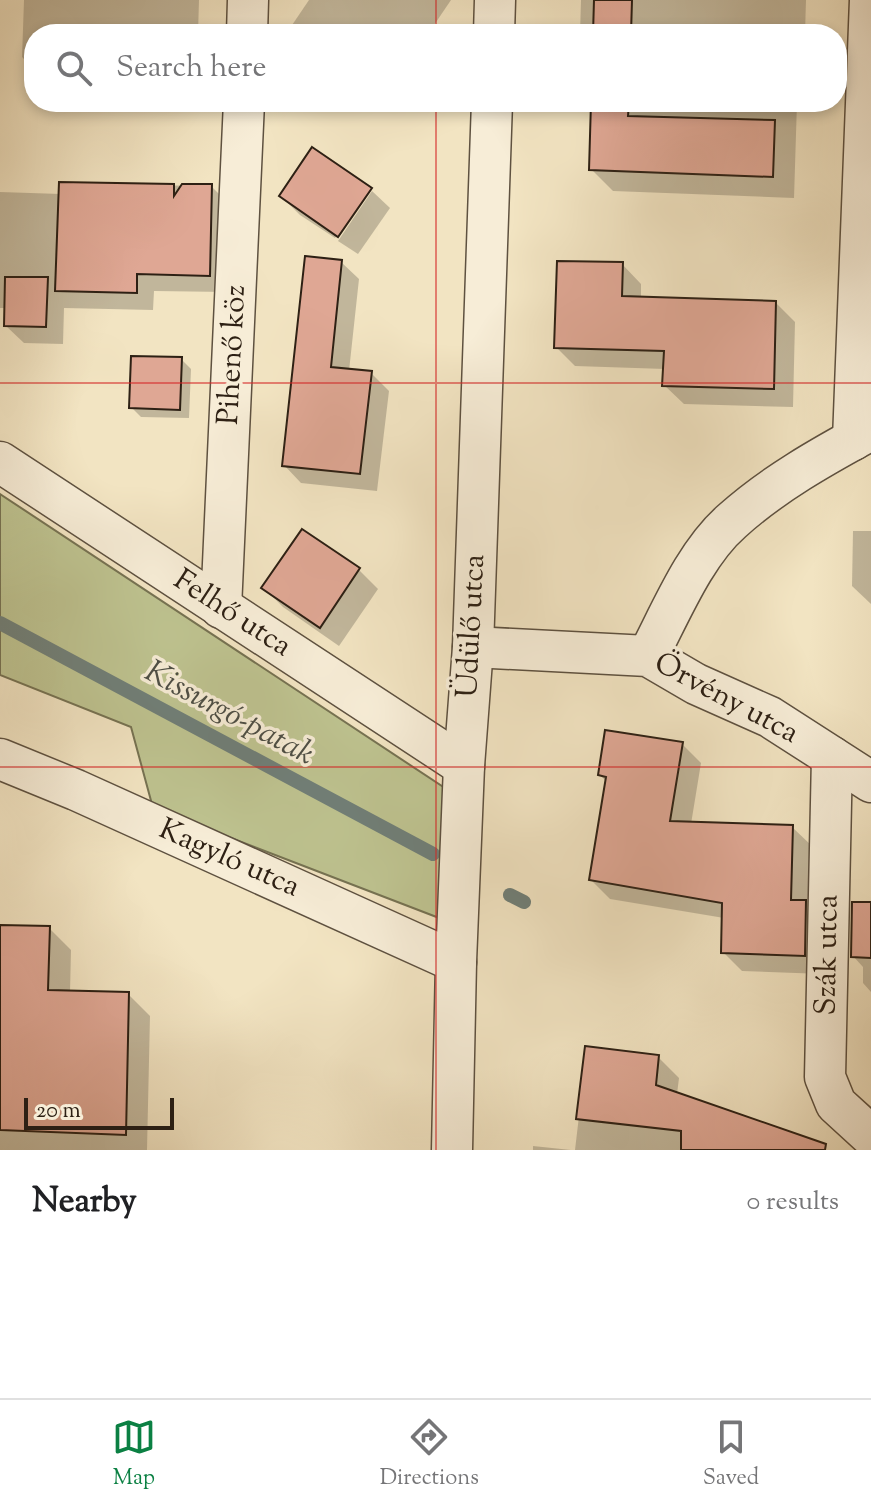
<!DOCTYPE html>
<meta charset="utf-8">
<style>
:root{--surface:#fff;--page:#f6f6f6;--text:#202124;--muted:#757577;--line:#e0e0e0;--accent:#0b8043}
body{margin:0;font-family:"Sorts Mill Goudy",serif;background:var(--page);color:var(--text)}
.scale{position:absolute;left:24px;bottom:20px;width:150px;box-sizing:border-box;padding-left:8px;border:4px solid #2d2014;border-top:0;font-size:22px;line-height:28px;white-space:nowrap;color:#2d2014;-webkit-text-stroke:6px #f7edd7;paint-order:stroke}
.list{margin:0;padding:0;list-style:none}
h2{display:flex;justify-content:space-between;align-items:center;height:104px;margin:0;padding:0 32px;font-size:34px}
h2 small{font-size:26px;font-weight:400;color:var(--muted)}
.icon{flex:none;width:44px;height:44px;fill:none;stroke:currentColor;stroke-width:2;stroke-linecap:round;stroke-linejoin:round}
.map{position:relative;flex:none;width:871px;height:1150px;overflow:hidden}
.search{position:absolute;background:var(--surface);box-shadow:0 4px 12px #0003;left:24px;right:24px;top:24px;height:88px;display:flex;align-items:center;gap:20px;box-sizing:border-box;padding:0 28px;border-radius:32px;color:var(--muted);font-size:30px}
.sheet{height:248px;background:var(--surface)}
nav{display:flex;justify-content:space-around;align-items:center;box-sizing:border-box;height:112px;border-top:2px solid var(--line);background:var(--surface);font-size:22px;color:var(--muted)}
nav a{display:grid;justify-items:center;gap:4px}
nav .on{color:var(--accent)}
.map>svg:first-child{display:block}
</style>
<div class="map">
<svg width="871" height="1150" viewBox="0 0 871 1150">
<rect width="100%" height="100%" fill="#f2e4c2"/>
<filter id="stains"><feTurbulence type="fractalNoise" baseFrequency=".0025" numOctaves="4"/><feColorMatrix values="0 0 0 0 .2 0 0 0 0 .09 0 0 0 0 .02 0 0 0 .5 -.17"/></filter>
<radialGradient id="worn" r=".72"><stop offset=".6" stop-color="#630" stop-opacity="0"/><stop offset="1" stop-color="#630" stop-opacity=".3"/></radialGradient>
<path fill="#bec390" stroke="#767252" stroke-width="2" d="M 0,494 L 460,798 L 447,921 L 153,808 L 131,727 L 0,675 Z"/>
<g fill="#0003">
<path d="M 24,0 L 199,0 L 198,34 L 34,34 L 34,69 L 22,57 Z"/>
<path d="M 309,0 L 451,0 L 428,34 L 286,34 Z"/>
<path d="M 581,0 L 806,0 L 805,34 L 580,34 Z"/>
<path d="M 347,102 L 367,102 L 360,111 Z"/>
<path d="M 593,102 L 797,102 L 794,198 L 613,191 L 591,169 Z"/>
<path d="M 313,150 L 372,190 L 368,190 L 335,238 L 300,215 L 281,196 Z"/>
<path d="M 61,184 L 211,186 L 229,204 L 227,292 L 154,291 L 153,310 L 64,308 L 63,344 L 24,343 L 6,326 L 6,308 L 0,308 L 0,192 L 61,194 Z"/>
<path d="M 372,191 L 390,208 L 358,254 L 338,241 Z"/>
<path d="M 341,262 L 359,279 L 349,371 L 371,373 L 389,391 L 377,491 L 301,483 L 284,465 Z"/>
<path d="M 622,264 L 641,284 L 641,299 L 776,303 L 795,322 L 793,407 L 684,404 L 664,385 L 665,369 L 575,366 L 556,347 Z"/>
<path d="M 181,359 L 191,369 L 189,418 L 141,417 L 131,407 Z"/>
<path d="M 302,531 L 359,570 L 378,589 L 339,646 L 283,607 L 264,588 Z"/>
<path d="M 853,531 L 871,531 L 871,604 L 852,586 Z"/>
<path d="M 682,744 L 701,763 L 691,824 L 792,827 L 812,846 L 823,974 L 742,971 L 723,952 L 724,918 L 610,899 L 591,880 L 607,782 L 600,775 Z"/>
<path d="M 871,904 L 871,992 L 863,983 L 863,967 L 853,956 Z"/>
<path d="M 0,927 L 49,928 L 71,950 L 70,992 L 128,994 L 150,1016 L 147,1150 L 0,1150 Z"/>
<path d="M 587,1048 L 658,1057 L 679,1078 L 677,1094 L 787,1150 L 575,1150 Z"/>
<path d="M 533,1146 L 571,1150 L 533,1150 Z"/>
</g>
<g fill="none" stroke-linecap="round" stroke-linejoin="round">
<g stroke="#707f78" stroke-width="14">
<path d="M 0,623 L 433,854"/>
<path d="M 510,895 L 524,902"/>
</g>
</g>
<g fill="#dfa794" stroke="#2d2014" stroke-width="2">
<path d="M 594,0 L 632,0 L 631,34 L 593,34 Z"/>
<path d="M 591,102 L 629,102 L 628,116 L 775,120 L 773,177 L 589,170 Z"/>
<path d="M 312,147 L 372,188 L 338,237 L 279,196 Z"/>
<path d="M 59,182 L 174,184 L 174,196 L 182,184 L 212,184 L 210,276 L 137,274 L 137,293 L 55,291 Z"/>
<path d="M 305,256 L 342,260 L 331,367 L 372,371 L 360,474 L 282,466 Z"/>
<path d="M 557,261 L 623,262 L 622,296 L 776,301 L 774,389 L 662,386 L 664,351 L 554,348 Z"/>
<path d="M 5,277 L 48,277 L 46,327 L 4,326 Z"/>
<path d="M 131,356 L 182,357 L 180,410 L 129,408 Z"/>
<path d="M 302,529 L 360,568 L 320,628 L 261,588 Z"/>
<path d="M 605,730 L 683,742 L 670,821 L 793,825 L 791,900 L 806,900 L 805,956 L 721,953 L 722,903 L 589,880 L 606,777 L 598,775 Z"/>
<path d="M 852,902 L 871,902 L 871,958 L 851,957 Z"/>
<path d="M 0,925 L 50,926 L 48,990 L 129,992 L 126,1135 L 0,1130 Z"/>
<path d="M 585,1046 L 659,1055 L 656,1085 L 826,1144 L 825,1150 L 681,1150 L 681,1131 L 576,1119 Z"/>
</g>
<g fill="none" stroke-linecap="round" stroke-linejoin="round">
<defs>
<g id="street">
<path d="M 247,34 L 248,0"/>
<path d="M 494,34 L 495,0"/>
<path d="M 853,440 L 870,0"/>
<path d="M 0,462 L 464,766"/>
<path d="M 221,608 L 244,102"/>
<path d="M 473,647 L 648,656 L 696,684 L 770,717 L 871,782"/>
<path d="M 648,656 C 671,612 695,553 732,521 C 773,484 823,456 871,430"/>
<path d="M 832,757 L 825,1077 L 836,1104 L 871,1136"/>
<path d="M 0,759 L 76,790 L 456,962"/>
<path d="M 452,1150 L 456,962 L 464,766 L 473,647 L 492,102"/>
</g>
</defs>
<use href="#street" stroke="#5e5140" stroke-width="43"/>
<use href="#street" stroke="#f7edd7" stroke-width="40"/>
</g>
<path fill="none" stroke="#d62828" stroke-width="2" stroke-opacity="0.55" d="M 436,0 L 436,34M 436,102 L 436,1150M 0,383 L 871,383M 0,767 L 871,767"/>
<g text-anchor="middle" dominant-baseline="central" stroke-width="7" stroke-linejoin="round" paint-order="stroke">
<g font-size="30" fill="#2d2014" stroke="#f7edd7">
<text transform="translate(233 355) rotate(-87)">Pihenő köz</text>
<text transform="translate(232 614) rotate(33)">Felhő utca</text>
<text transform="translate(472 626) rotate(-87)">Üdülő utca</text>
<text transform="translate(726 699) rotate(28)">Örvény utca</text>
<text transform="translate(229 859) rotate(24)">Kagyló utca</text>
<text transform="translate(828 955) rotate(-89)">Szák utca</text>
</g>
<g font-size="32" font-style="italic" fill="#4e4f46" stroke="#f7edd7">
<text transform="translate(229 714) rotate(28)">Kissurgó-patak</text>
</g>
</g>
<rect width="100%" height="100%" filter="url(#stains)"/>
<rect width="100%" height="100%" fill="url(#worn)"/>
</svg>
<div class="scale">20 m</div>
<div class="search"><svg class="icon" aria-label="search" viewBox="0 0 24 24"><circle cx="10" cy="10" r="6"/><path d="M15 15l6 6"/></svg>Search here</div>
</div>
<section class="sheet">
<h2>Nearby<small>0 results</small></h2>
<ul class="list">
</ul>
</section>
<nav>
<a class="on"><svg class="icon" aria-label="map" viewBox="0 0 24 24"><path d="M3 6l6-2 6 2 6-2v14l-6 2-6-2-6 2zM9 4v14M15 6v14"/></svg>Map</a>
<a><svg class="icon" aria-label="directions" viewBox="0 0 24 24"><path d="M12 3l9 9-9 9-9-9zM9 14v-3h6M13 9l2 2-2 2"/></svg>Directions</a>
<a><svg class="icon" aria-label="saved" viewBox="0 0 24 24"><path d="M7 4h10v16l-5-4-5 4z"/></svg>Saved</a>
</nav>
